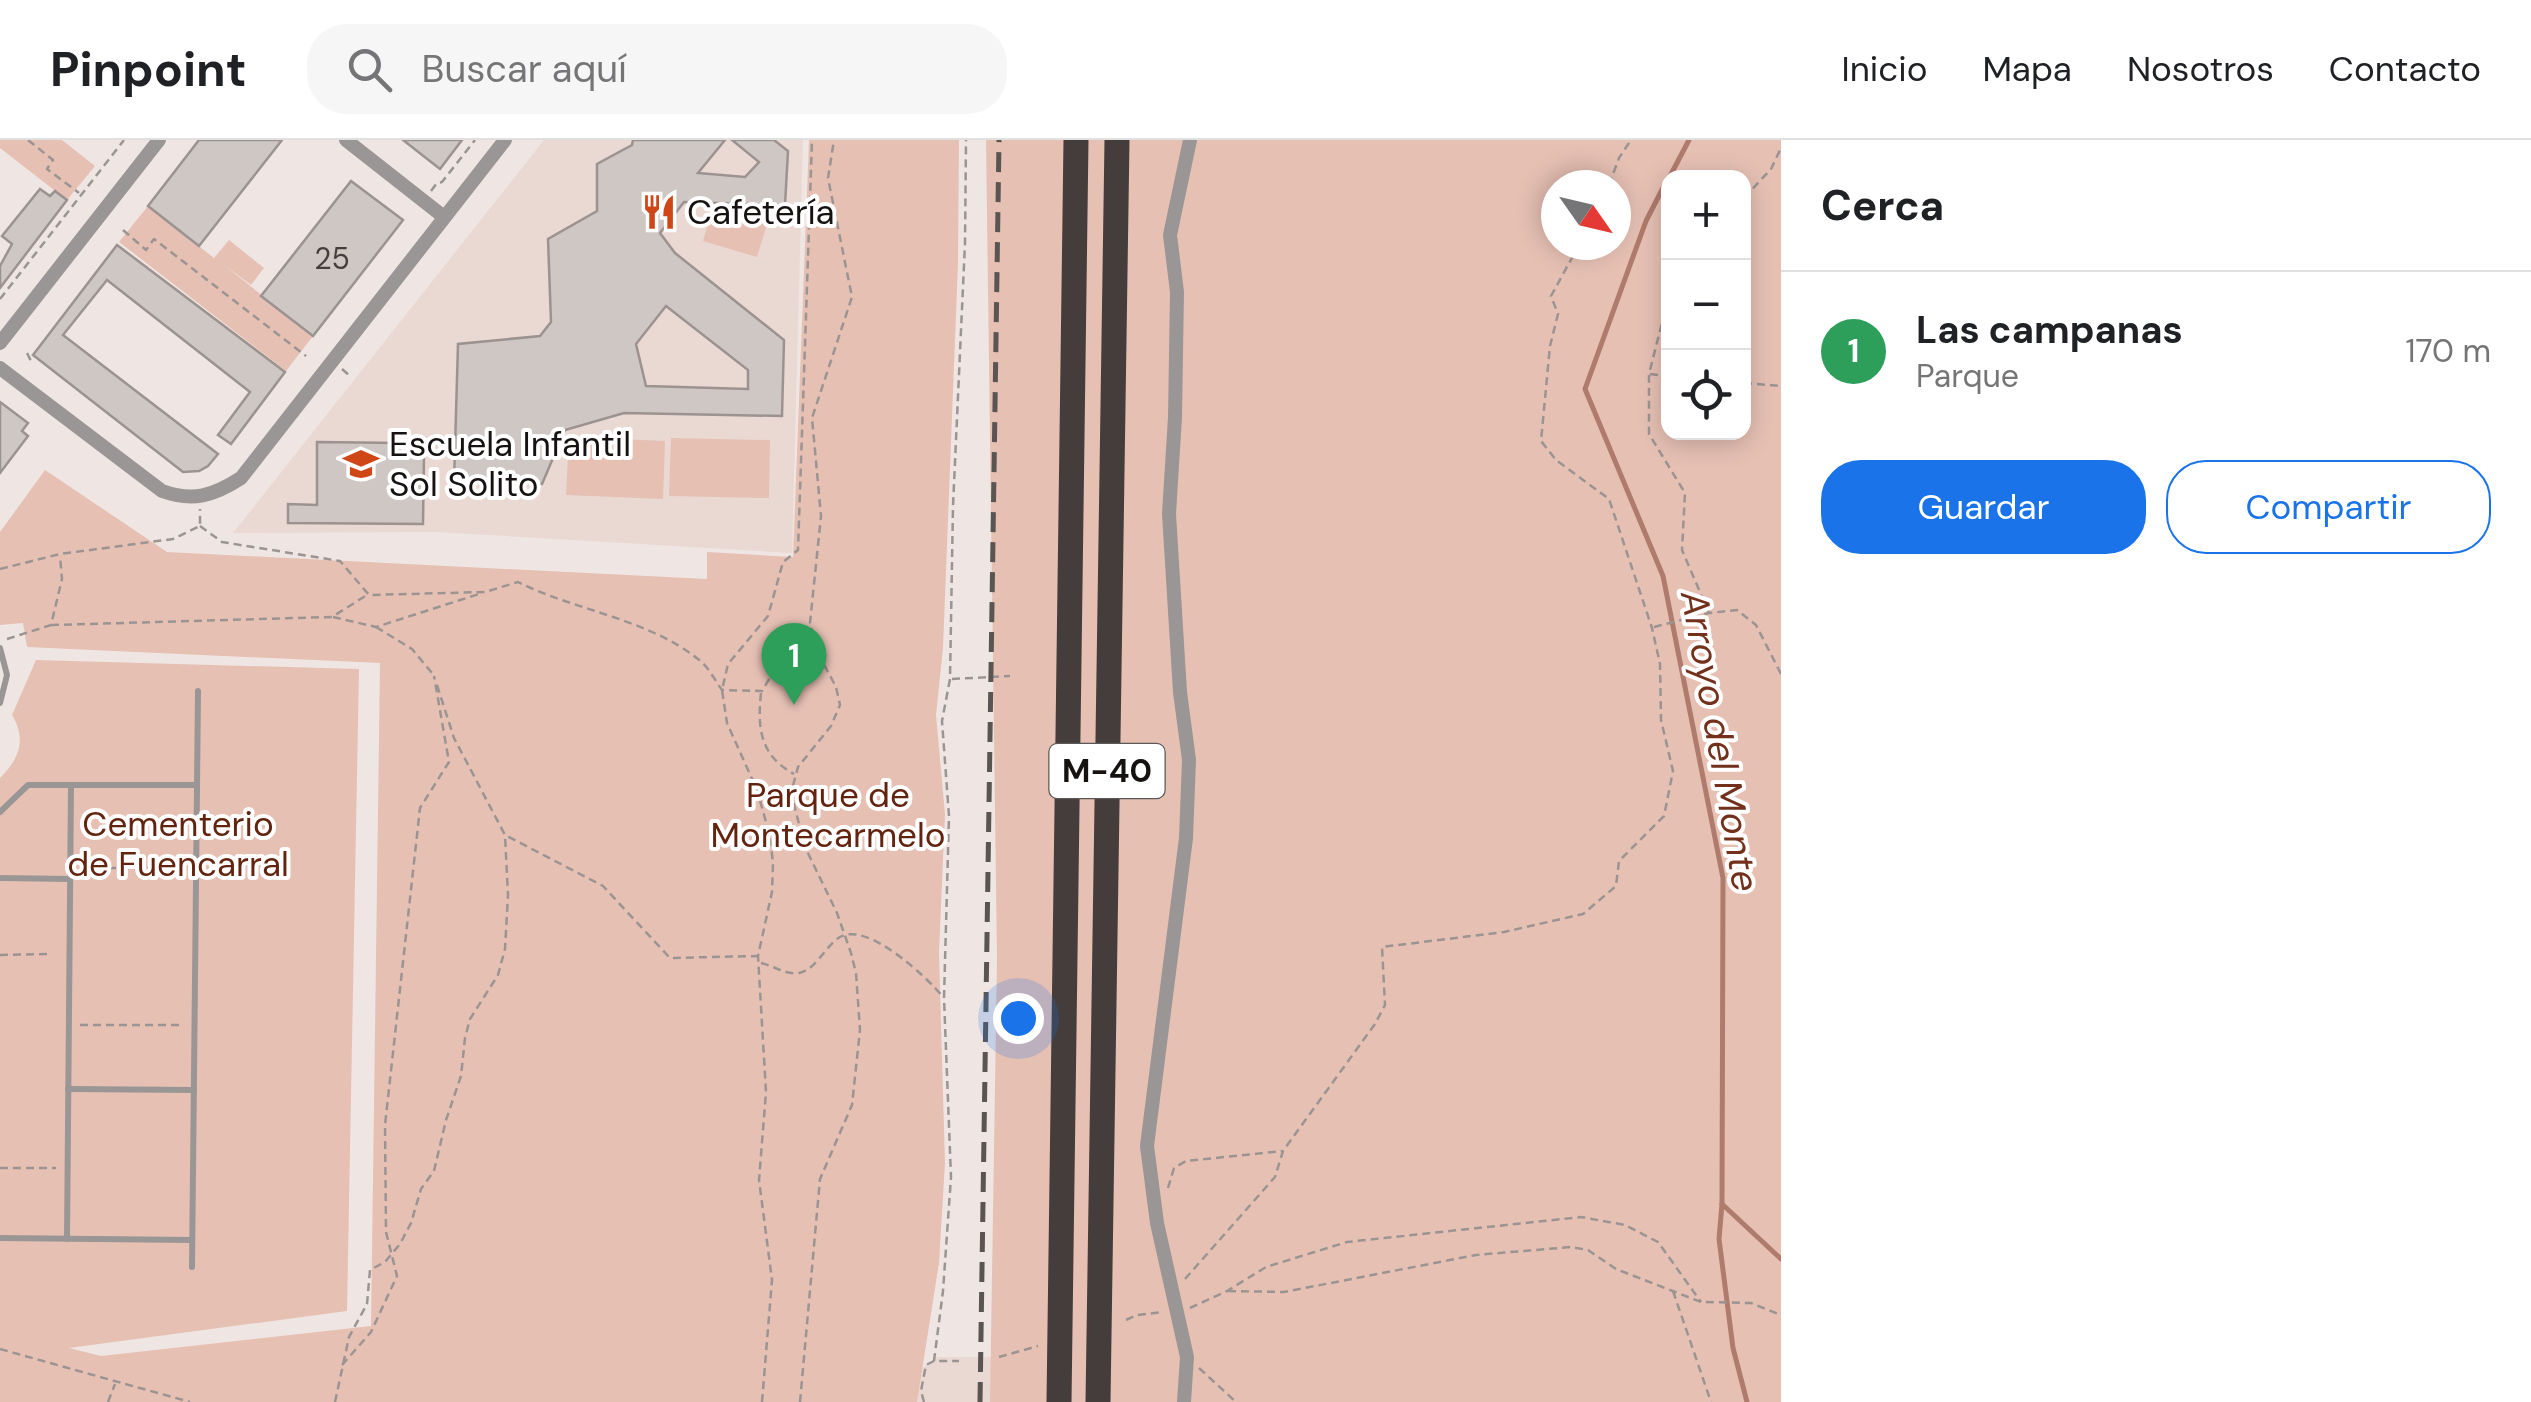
<!DOCTYPE html>
<html lang="es">
<meta charset="utf-8">
<style>
:root{--surface:#fff;--page:#f6f6f6;--text:#202124;--muted:#757577;--line:#e0e0e0;--accent:#1a73e8}
body{margin:0;font-family:"DM Sans",sans-serif;background:var(--page);color:var(--text)}
.controls{position:absolute;right:30px;top:30px;display:grid;overflow:hidden;border-radius:20px;box-shadow:0 5px 25px #0003}
.controls button{width:90px;height:90px;display:grid;place-items:center;padding:0;border:0;border-bottom:2px solid var(--line);background:var(--surface);color:var(--text);font:50px sans-serif}
.compass{position:absolute;left:1541px;top:30px;width:90px;height:90px;border-radius:50%;background:var(--surface);box-shadow:0 5px 25px #0003;rotate:124deg}
.you{position:absolute;left:1018px;top:878px;width:35px;height:35px;margin:-25px;border:8px solid #fff;border-radius:50%;background:#1a73e8;box-shadow:0 0 0 15px #1a73e833}
.badge{display:grid;place-items:center;width:65px;height:65px;border-radius:50%;background:var(--accent);color:#fff;font-size:32px;font-weight:700}
.pin{position:absolute;translate:-50% -82px;filter:drop-shadow(0 2px 5px #0008)}
.pin::after{content:'';position:absolute;top:52px;width:35px;height:30px;background:inherit;clip-path:polygon(0 0,100% 0,50% 100%)}
.list{margin:0;padding:0;list-style:none}
h2{display:flex;justify-content:space-between;align-items:center;height:130px;margin:0;padding:0 40px;font-size:42px}
h2 small{font-size:32px;font-weight:400;color:var(--muted)}
.list li{display:grid;grid-template-columns:65px 1fr auto;gap:30px;align-items:center;box-sizing:border-box;height:160px;padding:0 40px;border-top:2px solid var(--line)}
.list b{display:block;font-size:38px;white-space:nowrap}
.list p{margin:0;font-size:32px;white-space:nowrap;color:var(--muted)}
.list em{font-size:32px;font-style:normal;color:var(--muted)}
.actions{display:flex;gap:20px;padding:30px 40px}
.actions a{flex:1;padding:22px 0;border:2px solid var(--accent);border-radius:40px;text-align:center;font-size:35px;color:var(--accent)}
.actions .main{background:var(--accent);color:#fff}
.icon{flex:none;width:55px;height:55px;fill:none;stroke:currentColor;stroke-width:2;stroke-linecap:round;stroke-linejoin:round}
.map{position:relative;flex:none;width:1781px;height:1262px;overflow:hidden}
header{display:flex;align-items:center;gap:60px;box-sizing:border-box;height:140px;padding:0 50px;background:var(--surface);border-bottom:2px solid var(--line)}
header strong{font-size:48px}
nav{display:flex;gap:55px;margin-inline-start:auto;font-size:35px}
.search{width:700px;height:90px;background:var(--page);display:flex;align-items:center;gap:25px;box-sizing:border-box;padding:0 35px;border-radius:40px;color:var(--muted);font-size:38px}
main{display:flex}
aside{flex:1;background:var(--surface)}
.map>svg:first-child{display:block}
</style>
<header>
<strong>Pinpoint</strong>
<div class="search"><svg class="icon" aria-label="search" viewBox="0 0 24 24"><circle cx="10" cy="10" r="6"/><path d="M15 15l6 6"/></svg>Buscar aquí</div>
<nav><a>Inicio</a><a>Mapa</a><a>Nosotros</a><a>Contacto</a></nav>
</header>
<main>
<div class="map">
<svg width="1781" height="1262" viewBox="0 0 1781 1262">
<rect width="100%" height="100%" fill="#efe6e3"/>
<g fill="#ead8d3">
<path d="M 544,0 L 803,0 L 792,413 L 436,392 L 233,393 Z"/>
<path d="M 937,1217 L 1000,1217 L 1025,1262 L 917,1262 L 921,1229 Z"/>
</g>
<g fill="#e7c0b4" fill-rule="evenodd">
<path d="M 0,0 L 62,0 L 95,26 L 67,60 L 0,8 Z"/>
<path d="M 809,0 L 959,0 L 958,123 L 943,508 L 936,575 L 945,674 L 939,812 L 945,1023 L 939,1123 L 917,1262 L 0,1262 L 0,638 C 19,619 27,600 12,575 L 36,520 L 359,529 L 347,1171 L 69,1208 L 101,1216 L 371,1186 L 380,523 L 27,507 L 23,483 L 0,485 L 0,392 L 45,330 L 167,412 L 707,439 L 707,412 L 793,417 Z"/>
<path d="M 986,0 L 1781,0 L 1781,1262 L 990,1262 L 997,819 ZM 1668,38 L 1744,38 L 1744,292 L 1668,292 ZM 1556,45 L 1616,45 L 1616,105 L 1556,105 Z"/>
<path d="M 148,66 L 214,118 L 229,100 L 264,128 L 251,145 L 224,125 L 313,196 L 286,231 L 119,102 Z"/>
<path d="M 712,69 L 767,84 L 757,117 L 703,101 Z"/>
<path d="M 569,297 L 665,301 L 663,359 L 566,355 Z"/>
<path d="M 671,298 L 770,300 L 769,358 L 669,356 Z"/>
</g>
<g fill="none" stroke-linecap="round" stroke-linejoin="round">
<g stroke="#af7b6c" stroke-width="5">
<path d="M 1668,38 L 1646,81 L 1585,249 L 1663,436 L 1723,738 L 1722,1064 L 1719,1099 L 1733,1208 L 1747,1262"/>
<path d="M 1669,38 L 1689,0"/>
<path d="M 1722,1064 L 1781,1119"/>
</g>
</g>
<g fill="#cfc7c4" stroke="#9c9391" stroke-width="2.5" fill-rule="evenodd">
<path d="M 199,0 L 282,0 L 199,106 L 148,66 Z"/>
<path d="M 403,0 L 462,0 L 440,29 Z"/>
<path d="M 633,0 L 725,0 L 698,33 L 745,37 L 759,22 L 732,0 L 774,0 L 788,11 L 785,65 L 684,62 L 660,93 L 675,113 L 784,200 L 782,276 L 624,273 L 565,290 L 542,344 L 454,342 L 458,204 L 540,196 L 551,182 L 548,99 L 597,71 L 597,24 L 632,5 ZM 666,166 L 748,230 L 748,249 L 646,246 L 636,204 Z"/>
<path d="M 351,41 L 403,80 L 313,196 L 261,156 Z"/>
<path d="M 40,49 L 50,56 L 55,51 L 67,60 L 0,148 L 0,126 L 12,104 L 2,96 Z"/>
<path d="M 117,105 L 285,232 L 231,304 L 218,295 L 250,252 L 107,140 L 63,195 L 218,314 L 208,326 L 199,331 L 183,332 L 33,215 Z"/>
<path d="M 0,262 L 28,283 L 22,291 L 28,296 L 0,333 Z"/>
<path d="M 317,302 L 400,303 L 400,315 L 424,315 L 423,384 L 288,383 L 288,364 L 317,365 Z"/>
</g>
<g fill="none" stroke-linecap="round" stroke-linejoin="round">
<g stroke="#9b9492" stroke-width="2.5" stroke-dasharray="8 5" stroke-linecap="butt">
<path d="M 28,0 L 53,20 L 47,29 L 79,53"/>
<path d="M 1609,45 L 1619,18 L 1631,0"/>
<path d="M 431,51 L 437,43 L 442,42 L 475,0"/>
<path d="M 1744,58 L 1771,29 L 1781,8"/>
<path d="M 123,90 L 146,110 L 154,99 L 306,216"/>
<path d="M 0,159 L 124,0"/>
<path d="M 1668,159 L 1649,234 L 1649,294 L 1685,353 L 1682,410 L 1709,473"/>
<path d="M 27,213 L 31,221"/>
<path d="M 342,229 L 350,236"/>
<path d="M 1650,234 L 1668,236"/>
<path d="M 1744,243 L 1781,246"/>
<path d="M 200,386 L 222,402 L 340,421 L 369,455 L 485,452 L 518,442 C 576,471 646,478 698,519 C 708,526 714,539 722,550 L 762,551 L 778,524 L 816,510"/>
<path d="M 0,429 L 60,414 L 173,399 L 200,386 L 200,369"/>
<path d="M 333,477 L 376,487 L 479,454"/>
<path d="M 51,485 L 332,477 L 367,455"/>
<path d="M 376,487 L 412,509 L 432,533"/>
<path d="M 1654,487 L 1709,473 L 1737,470 L 1756,485 L 1781,534"/>
<path d="M 7,499 L 51,485 L 62,439 L 60,416"/>
<path d="M 952,539 L 1010,536"/>
<path d="M 437,545 L 454,598 L 505,695 L 603,746 L 670,818 L 758,816"/>
<path d="M 761,553 C 757,590 761,616 794,634"/>
<path d="M 82,728 L 184,728"/>
<path d="M 0,815 L 47,814"/>
<path d="M 761,823 C 774,826 786,835 799,833 C 817,829 825,806 840,797 C 867,781 927,837 943,857"/>
<path d="M 80,885 L 182,885"/>
<path d="M 0,1028 L 56,1028"/>
<path d="M 1168,1048 L 1174,1028 L 1186,1021 L 1283,1011"/>
<path d="M 1185,1139 L 1275,1037 L 1283,1011 L 1375,884 L 1385,865 L 1382,807 L 1504,792 L 1583,774 L 1616,746 L 1619,721 L 1664,676 L 1673,631 L 1661,580 L 1660,524 L 1652,488 L 1609,359 L 1556,320 L 1541,301 L 1550,206 L 1558,174 L 1551,156 L 1579,105"/>
<path d="M 1228,1151 L 1284,1152 L 1476,1115 L 1571,1107 L 1588,1110 L 1616,1129 L 1701,1162 L 1751,1163 L 1781,1175"/>
<path d="M 1673,1151 L 1711,1262"/>
<path d="M 1190,1168 L 1227,1151 L 1266,1127 L 1347,1102 L 1581,1077 L 1625,1085 L 1658,1102 L 1701,1162"/>
<path d="M 1126,1180 L 1137,1175 L 1163,1172"/>
<path d="M 0,1209 L 190,1262"/>
<path d="M 999,1217 L 1038,1206"/>
<path d="M 934,1221 L 943,1151 L 951,1037 L 944,858 L 949,676 L 942,581 L 950,539 L 953,366 L 965,103 L 966,0"/>
<path d="M 342,1225 L 371,1192 L 397,1136 L 386,1092 L 385,985 L 420,668 L 449,622 L 434,536"/>
<path d="M 1199,1228 L 1236,1262"/>
<path d="M 108,1262 L 115,1244"/>
<path d="M 335,1262 L 349,1197 L 367,1164 L 370,1130 L 385,1122 L 400,1104 L 411,1083 L 421,1049 L 434,1031 L 446,980 L 461,936 L 465,898 L 470,879 L 498,835 L 505,809 L 508,755 L 505,695"/>
<path d="M 762,1262 L 772,1140 L 759,1040 L 766,952 L 758,816 L 772,752 L 773,724 L 770,696 L 757,650 L 727,583 L 722,550 L 728,524 L 768,476 L 783,422 L 798,410 L 812,0"/>
<path d="M 800,1262 L 820,1039 L 852,965 L 860,890 L 856,833 L 851,813 L 837,773 L 805,707 L 791,653 L 798,627 L 831,586 L 840,565 L 836,547 L 820,517 L 810,483 L 821,376 L 812,278 L 852,157 L 828,38 L 834,0"/>
<path d="M 924,1262 L 921,1251 L 926,1225 L 934,1221 L 959,1221"/>
</g>
<g stroke="#9a9695" stroke-width="6">
<path d="M 0,508 L 7,535 L 0,563"/>
<path d="M 0,672 L 28,645 L 197,645"/>
<path d="M 0,738 L 70,739"/>
<path d="M 68,949 L 194,950"/>
<path d="M 0,1098 L 192,1100"/>
<path d="M 67,1099 L 71,645"/>
<path d="M 192,1127 L 198,551"/>
</g>
<g stroke="#9a9695" stroke-width="14">
<path d="M 346,0 L 444,77"/>
<path d="M 0,203 L 159,0"/>
<path d="M 0,228 L 162,351 C 193,362 213,356 241,338 L 505,0"/>
<path d="M 1184,1262 L 1187,1217 L 1157,1083 L 1147,1006 L 1186,698 L 1189,620 L 1180,552 L 1169,374 L 1175,277 L 1177,152 L 1170,95 L 1190,0"/>
</g>
<g stroke="#443d3b" stroke-width="25">
<path d="M 1059,1262 L 1076,0"/>
<path d="M 1098,1262 L 1117,0"/>
</g>
<path stroke="#5a5553" stroke-width="5" stroke-dasharray="20 10" stroke-linecap="butt" d="M 980,1262 L 999,0"/>
</g>
<defs>
<symbol id="restaurant-bare" viewBox="-9 -9 18 18"><path d="M-5-6h1v4h1v-4h1v4h1v-4h1v5L-1.5 .5V6h-2V.5L-5-1ZM5-6V6H3V1.5H1.5Q1.5-4 5-6Z" fill="#cf4717" stroke="#fff" stroke-width="2.5" paint-order="stroke"/></symbol>
<symbol id="school-bare" viewBox="-9 -9 18 18"><path d="M0-5L7-2L0 1L-7-2ZM-4 1L0 2.5L4 1V4Q0 6-4 4Z" fill="#cf4717" stroke="#fff" stroke-width="2.5" paint-order="stroke"/></symbol>
</defs>
<g fill-rule="evenodd">
<use href="#restaurant-bare" x="634" y="47" width="50" height="50"/>
<use href="#school-bare" x="336" y="299" width="50" height="50"/>
</g>
<g text-anchor="middle" dominant-baseline="central" stroke-width="8" stroke-linejoin="round" paint-order="stroke">
<g font-size="30" fill="#443f3e">
<text x="332" y="118">25</text>
</g>
<rect fill="#fff" stroke="#5b5958" stroke-width="2.5" x="1049.5" y="604" width="115" height="54" rx="8"/>
<g font-size="32" font-weight="bold" fill="#151211">
<text x="1107" y="631">M-40</text>
</g>
<g font-size="35" fill="#151211" stroke="#fff" text-anchor="start">
<text x="687" y="72">Cafetería</text>
<text x="389" y="304">Escuela Infantil<tspan x="389" dy="40">Sol Solito</tspan></text>
</g>
<g font-size="35" fill="#64230e" stroke="#fff">
<text x="828" y="655">Parque de<tspan x="828" dy="40">Montecarmelo</tspan></text>
<text x="178" y="684">Cementerio<tspan x="178" dy="40">de Fuencarral</tspan></text>
</g>
<g font-size="38" font-style="italic" fill="#73311c" stroke="#fff">
<text transform="translate(1720 601) rotate(80)">Arroyo del Monte</text>
</g>
</g>
</svg>
<div class="controls">
<button>+</button>
<button>−</button>
<button><svg class="icon" aria-label="locate" viewBox="0 0 24 24"><circle cx="12" cy="12" r="6"/><path d="M12 2v4M12 18v4M2 12h4M18 12h4"/></svg></button>
</div>
<svg class="compass" viewBox="-18 -18 36 36"><path d="M0-13l5 13h-10z" fill="#e53935"/><path d="M0 13l5-13h-10z" fill="#757577"/></svg>
<div class="you"></div>
<div class="pin badge" style="left:794px;top:565px;background:#2e9e5b">1</div>
</div>
<aside>
<h2>Cerca<small></small></h2>
<ul class="list">
<li><span class="badge" style="background:#2e9e5b">1</span><div><b>Las campanas</b><p>Parque</p></div><em>170 m</em></li>
</ul>
<div class="actions"><a class="main">Guardar</a><a>Compartir</a></div>
</aside>
</main>
